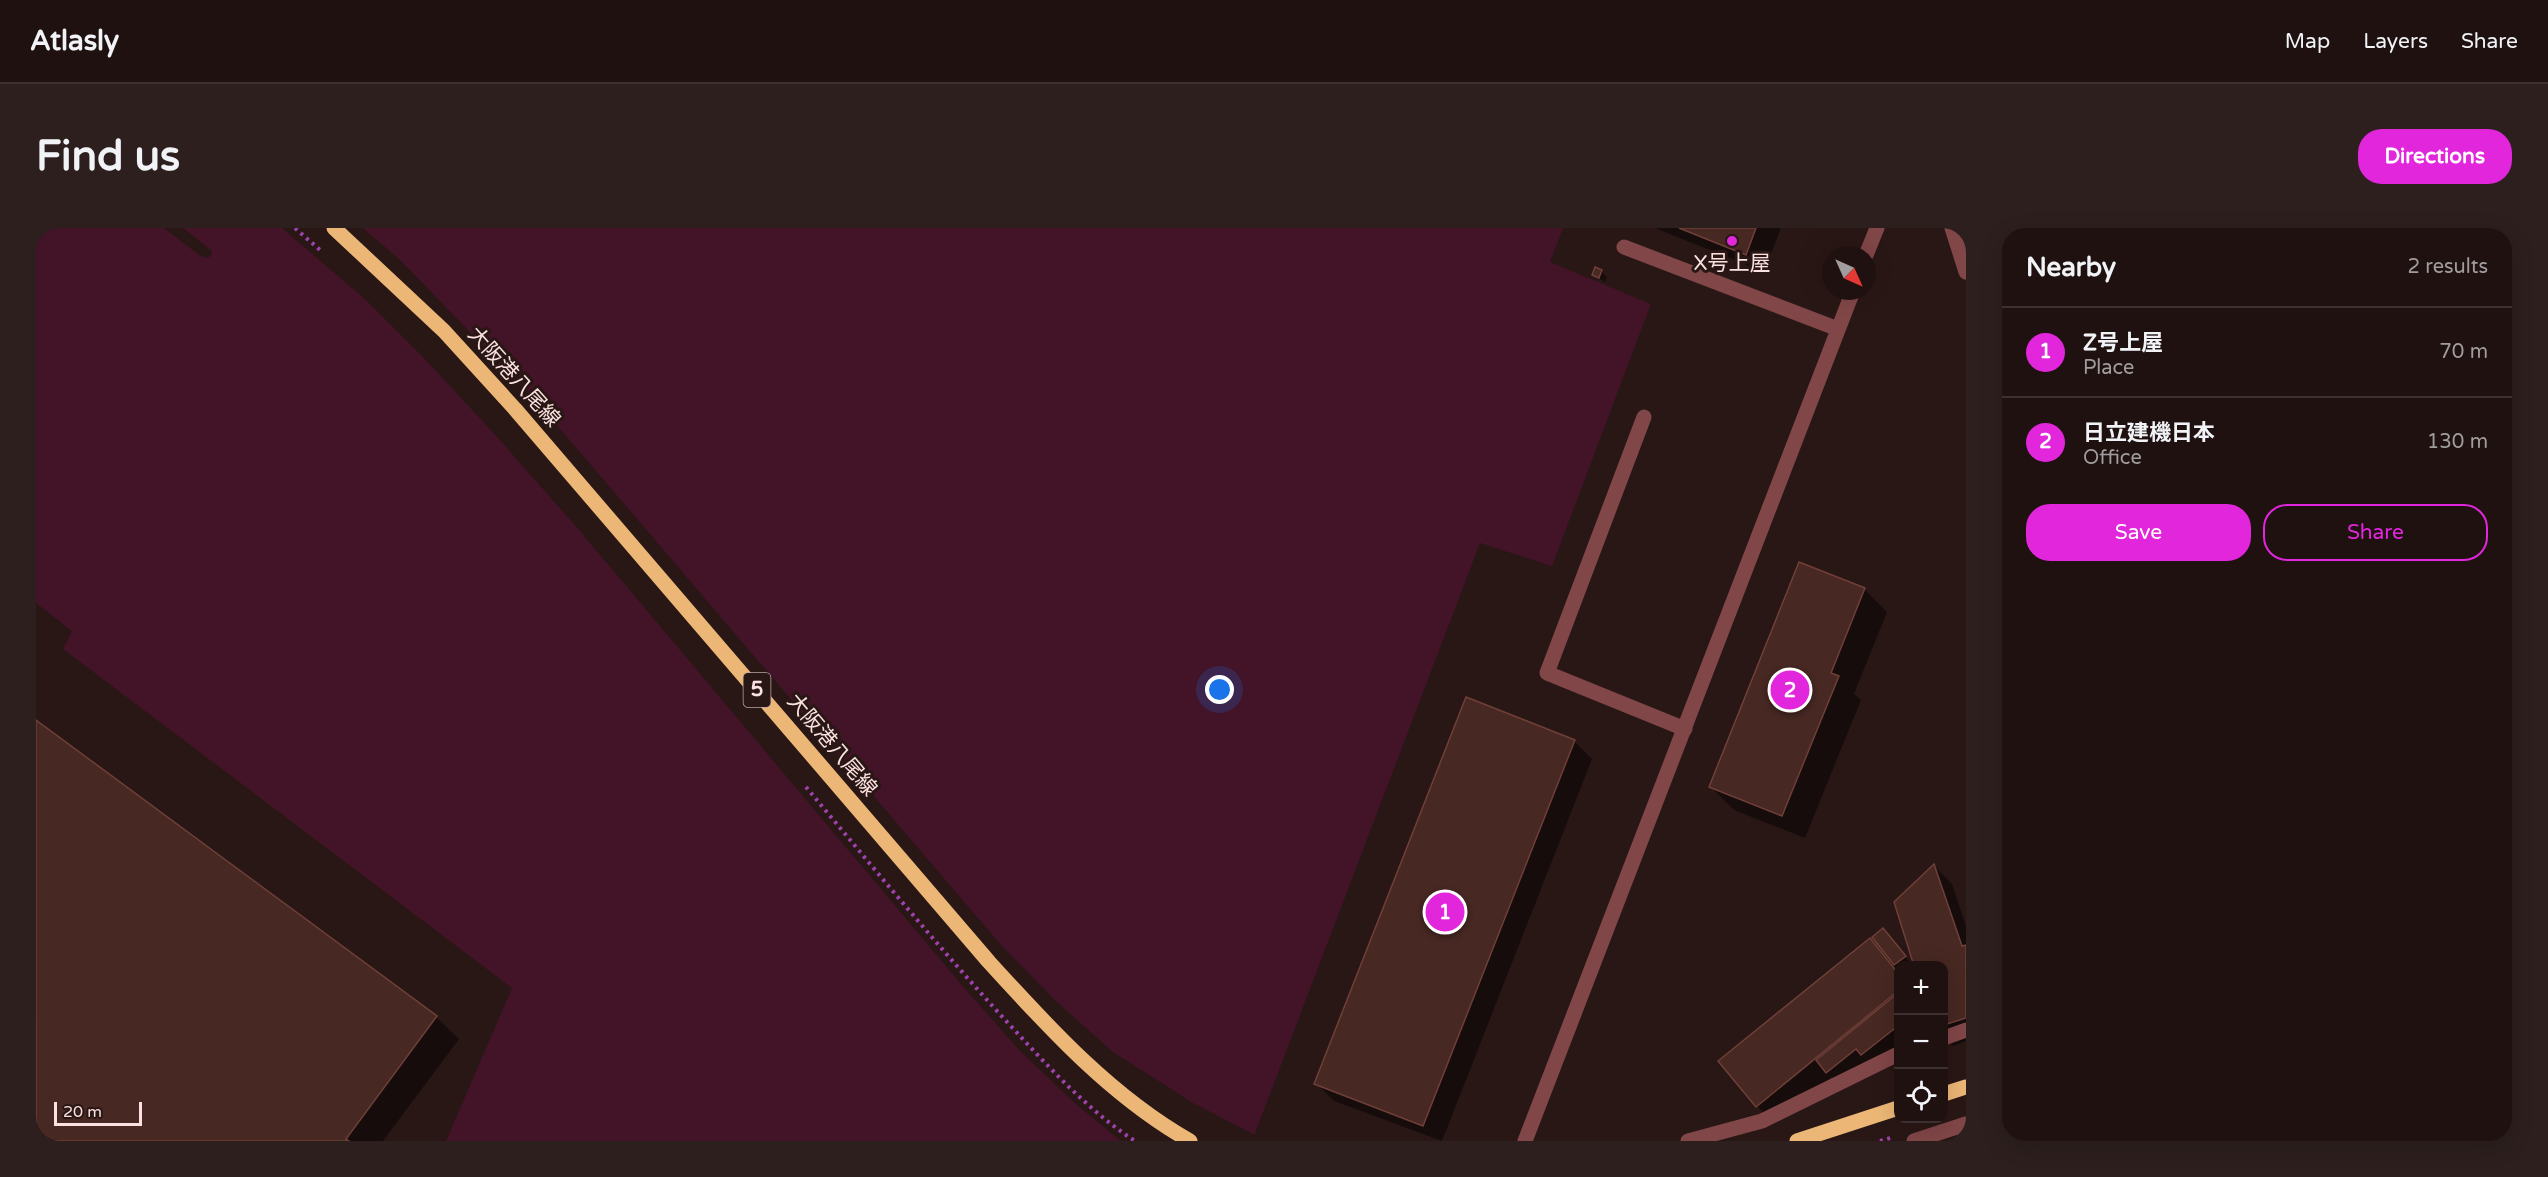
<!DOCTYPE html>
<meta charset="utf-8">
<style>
:root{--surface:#1f1110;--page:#2c1f1e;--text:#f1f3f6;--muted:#a19d9f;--line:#3c3130;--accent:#e126dc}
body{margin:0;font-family:"Varela Round","Noto Sans JP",sans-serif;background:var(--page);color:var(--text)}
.controls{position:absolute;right:18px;bottom:18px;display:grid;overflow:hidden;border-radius:12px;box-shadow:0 6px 24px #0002}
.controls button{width:54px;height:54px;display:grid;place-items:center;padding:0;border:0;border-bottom:2px solid var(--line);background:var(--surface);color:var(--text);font:30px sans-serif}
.compass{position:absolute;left:1786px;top:18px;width:54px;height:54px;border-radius:50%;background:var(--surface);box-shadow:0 6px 24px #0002;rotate:135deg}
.scale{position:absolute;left:18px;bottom:15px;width:88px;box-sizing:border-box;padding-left:6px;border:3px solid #fbe2e0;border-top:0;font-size:16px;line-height:21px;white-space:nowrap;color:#fbe2e0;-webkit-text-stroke:4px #291715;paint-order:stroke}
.you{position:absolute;left:1184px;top:462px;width:21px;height:21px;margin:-15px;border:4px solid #fff;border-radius:50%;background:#1a73e8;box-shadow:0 0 0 9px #1a73e833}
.badge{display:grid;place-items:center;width:39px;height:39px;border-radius:50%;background:var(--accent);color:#fff;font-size:20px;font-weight:700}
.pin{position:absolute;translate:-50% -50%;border:3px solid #fff;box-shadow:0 2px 6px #0006}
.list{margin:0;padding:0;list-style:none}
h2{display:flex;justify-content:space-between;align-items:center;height:78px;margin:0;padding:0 24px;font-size:26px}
h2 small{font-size:20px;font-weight:400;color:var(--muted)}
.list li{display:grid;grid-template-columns:39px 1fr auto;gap:18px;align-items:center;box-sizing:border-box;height:90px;padding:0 24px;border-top:2px solid var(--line)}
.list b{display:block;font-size:22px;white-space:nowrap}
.list p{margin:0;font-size:20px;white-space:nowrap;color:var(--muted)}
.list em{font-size:20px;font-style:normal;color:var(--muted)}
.actions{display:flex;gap:12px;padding:18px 24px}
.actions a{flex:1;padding:14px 0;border:2px solid var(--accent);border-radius:24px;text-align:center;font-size:21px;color:var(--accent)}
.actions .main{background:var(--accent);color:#fff}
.icon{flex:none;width:33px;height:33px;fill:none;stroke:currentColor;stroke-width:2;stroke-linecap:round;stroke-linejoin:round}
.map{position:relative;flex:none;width:1930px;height:913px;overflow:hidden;border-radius:24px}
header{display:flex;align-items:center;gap:36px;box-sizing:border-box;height:84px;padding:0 30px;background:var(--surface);border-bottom:2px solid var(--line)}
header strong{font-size:28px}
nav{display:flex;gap:33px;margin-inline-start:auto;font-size:21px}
.intro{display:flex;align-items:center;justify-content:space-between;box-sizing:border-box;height:144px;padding:0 36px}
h1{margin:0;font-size:42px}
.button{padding:15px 27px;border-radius:24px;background:var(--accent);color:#fff;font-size:21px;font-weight:700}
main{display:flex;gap:36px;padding:0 36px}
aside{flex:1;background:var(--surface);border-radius:24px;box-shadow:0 6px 24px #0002}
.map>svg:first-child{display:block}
</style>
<header>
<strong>Atlasly</strong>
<nav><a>Map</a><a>Layers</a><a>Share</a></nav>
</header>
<div class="intro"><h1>Find us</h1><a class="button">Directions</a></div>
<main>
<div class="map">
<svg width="1930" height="913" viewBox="0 0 1930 913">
<rect width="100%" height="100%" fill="#291715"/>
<path fill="#431328" d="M 0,0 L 1527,0 L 1514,34 L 1615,76 L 1516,338 L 1444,315 L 1216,913 L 410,913 L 476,760 L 27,421 L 36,403 L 0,375 Z"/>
<g fill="#291715">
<path d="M 128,0 L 147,0 L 176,23 L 175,28 L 170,30 L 162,26 Z"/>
<path d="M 246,0 L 327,0 L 363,31 L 496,168 L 964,716 L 1021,774 L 1077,824 L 1157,875 L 1221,908 L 1219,913 L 1085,913 L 1040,876 L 983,822 L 925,756 L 544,303 L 455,202 L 385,127 L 329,71 Z"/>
</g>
<g fill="#0007">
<path d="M 1619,0 L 1745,0 L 1728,44 Z"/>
<path d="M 1565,43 L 1571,49 L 1569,54 L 1558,47 Z"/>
<path d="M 1828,361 L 1851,384 L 1818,466 L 1825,472 L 1769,610 L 1698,582 L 1675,559 Z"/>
<path d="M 0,494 L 400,789 L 423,811 L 347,913 L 0,913 Z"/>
<path d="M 1538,513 L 1556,531 L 1406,913 L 1298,873 L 1280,855 Z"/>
<path d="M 1898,638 L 1916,656 L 1930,698 L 1930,813 L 1917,818 L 1908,808 L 1908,738 Z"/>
<path d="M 1853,708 L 1874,735 L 1870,738 L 1862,738 L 1862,819 L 1804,856 L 1796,849 L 1739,895 L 1721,878 L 1834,712 L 1849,727 Z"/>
</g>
<g fill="#472823" stroke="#703f38" stroke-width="1.5">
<path d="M 1643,0 L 1720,0 L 1710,27 Z"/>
<path d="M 1559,39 L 1566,42 L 1563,50 L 1556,47 Z"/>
<path d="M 1763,334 L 1829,360 L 1795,445 L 1803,448 L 1746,588 L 1673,559 Z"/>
<path d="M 1430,469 L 1539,512 L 1387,898 L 1278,856 Z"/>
<path d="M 0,492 L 401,788 L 310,911 L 313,913 L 0,913 Z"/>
<path d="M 1898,636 L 1926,718 L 1930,717 L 1930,790 L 1908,797 L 1908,738 L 1878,738 L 1858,674 Z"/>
<path d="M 1847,700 L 1870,728 L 1858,737 L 1836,709 Z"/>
<path d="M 1834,710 L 1862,745 L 1862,763 L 1720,879 L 1682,833 Z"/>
<path d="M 1862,765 L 1862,807 L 1858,801 L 1825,827 L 1820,821 L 1790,845 L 1780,832 Z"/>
</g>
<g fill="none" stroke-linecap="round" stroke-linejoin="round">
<g stroke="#9f42ad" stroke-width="4" stroke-dasharray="3 4.5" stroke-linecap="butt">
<path d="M 259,0 L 284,22"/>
<path d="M 770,559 C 836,638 902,719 972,795 C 1011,837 1051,882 1099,913"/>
<path d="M 1844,913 L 1858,909"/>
</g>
<g stroke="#814648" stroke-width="15">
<path d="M 1916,0 L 1930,44"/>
<path d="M 1588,19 L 1802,101"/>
<path d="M 1830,27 L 1841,0"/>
<path d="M 1608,189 L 1511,445 L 1649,501"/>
<path d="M 1908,810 L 1930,802"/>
<path d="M 1489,913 L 1817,63"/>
<path d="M 1652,913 L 1726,893 L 1862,826"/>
<path d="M 1878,913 L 1930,896"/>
</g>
<g stroke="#ecb776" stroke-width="15">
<path d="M 298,0 L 408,103 L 479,181 L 953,734 C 1013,800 1076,869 1154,913"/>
<path d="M 1908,866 L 1930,859"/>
<path d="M 1761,913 L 1862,880"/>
</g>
</g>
<circle fill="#e126dc" stroke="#291715" stroke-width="2" cx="1696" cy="13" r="6"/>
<g text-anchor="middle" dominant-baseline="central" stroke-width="6" stroke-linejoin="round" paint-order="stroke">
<rect fill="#291715" stroke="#bca5a3" stroke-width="1.5" x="707.5" y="445" width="27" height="34" rx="4.5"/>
<g font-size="20" font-weight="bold" fill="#fbe2e0">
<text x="721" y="462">5</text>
</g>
<g font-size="21" fill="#fbe2e0" stroke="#291715">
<text x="1696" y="35">X号上屋</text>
</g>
<g font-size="21" fill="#fbe2e0" stroke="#291715">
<text transform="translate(478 149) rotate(48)">大阪港八尾線</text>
<text transform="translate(796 517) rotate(50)">大阪港八尾線</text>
</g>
</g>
</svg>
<div class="controls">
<button>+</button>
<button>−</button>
<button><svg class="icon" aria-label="locate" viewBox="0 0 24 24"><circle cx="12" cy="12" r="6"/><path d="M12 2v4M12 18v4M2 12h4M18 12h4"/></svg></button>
</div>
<svg class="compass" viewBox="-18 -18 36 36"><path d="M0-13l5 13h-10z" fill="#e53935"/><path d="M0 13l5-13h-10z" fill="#a19d9f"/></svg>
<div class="scale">20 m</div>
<div class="you"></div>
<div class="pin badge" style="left:1409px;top:684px">1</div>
<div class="pin badge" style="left:1754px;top:462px">2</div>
</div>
<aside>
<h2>Nearby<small>2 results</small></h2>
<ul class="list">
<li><span class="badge">1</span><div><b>Z号上屋</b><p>Place</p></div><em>70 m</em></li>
<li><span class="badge">2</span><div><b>日立建機日本</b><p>Office</p></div><em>130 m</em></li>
</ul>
<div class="actions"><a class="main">Save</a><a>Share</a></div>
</aside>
</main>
